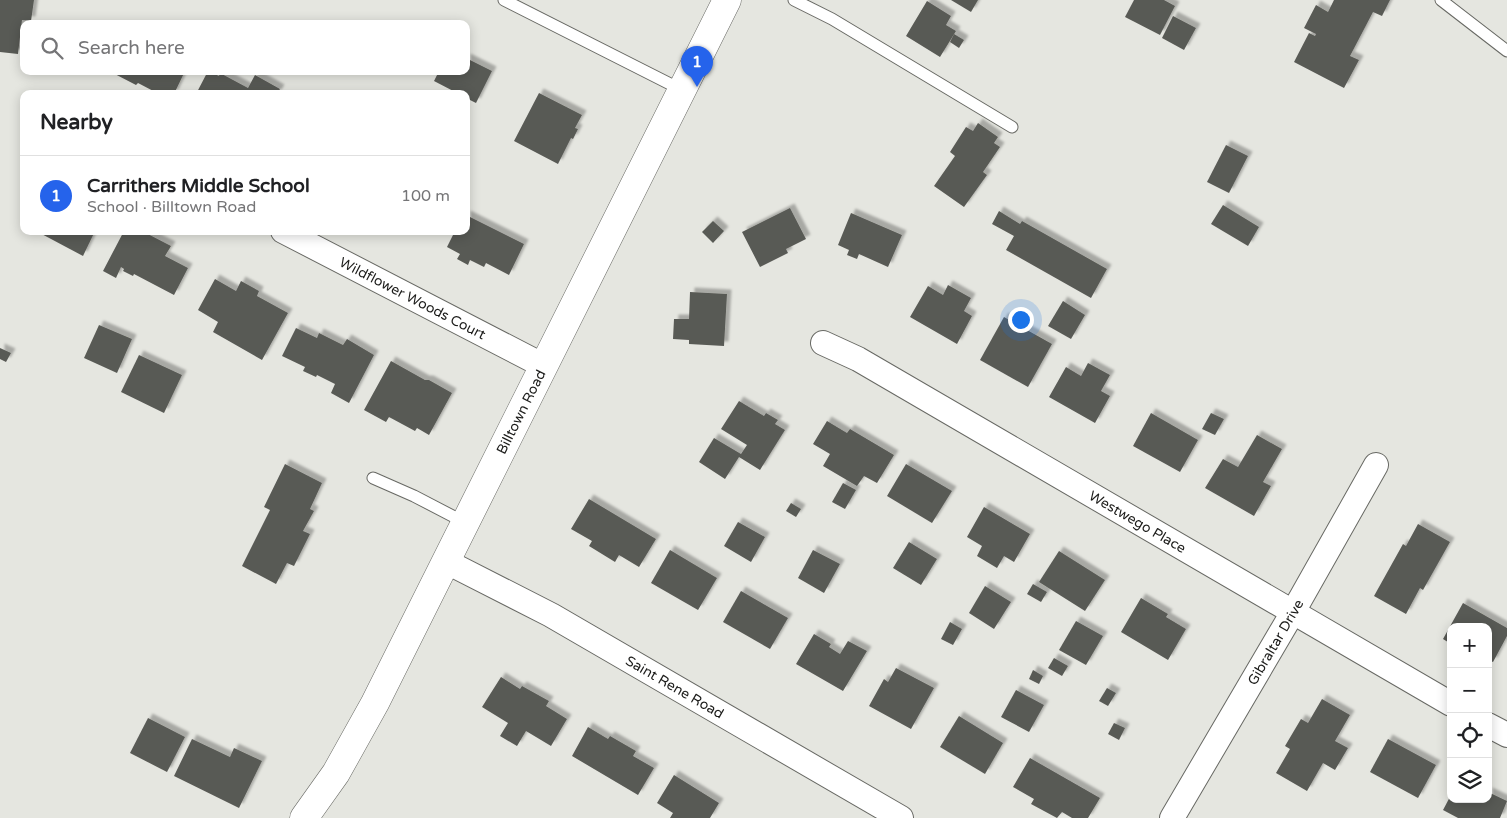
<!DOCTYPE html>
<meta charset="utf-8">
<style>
:root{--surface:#fff;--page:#f6f6f6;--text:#202124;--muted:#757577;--line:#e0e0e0;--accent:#2563eb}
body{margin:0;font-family:"Varela Round",sans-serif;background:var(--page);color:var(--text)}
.controls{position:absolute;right:15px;bottom:15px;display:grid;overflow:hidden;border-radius:10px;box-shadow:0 2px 12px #0003}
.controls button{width:45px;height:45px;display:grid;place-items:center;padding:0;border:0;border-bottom:1px solid var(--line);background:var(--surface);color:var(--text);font:25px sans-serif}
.you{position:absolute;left:1020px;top:319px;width:18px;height:18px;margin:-12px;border:4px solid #fff;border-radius:50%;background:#1a73e8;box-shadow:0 0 0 8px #1a73e833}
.badge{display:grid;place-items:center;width:32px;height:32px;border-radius:50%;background:var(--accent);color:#fff;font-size:16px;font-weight:700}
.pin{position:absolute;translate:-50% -41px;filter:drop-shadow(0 1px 2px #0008)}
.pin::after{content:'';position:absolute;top:26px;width:18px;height:15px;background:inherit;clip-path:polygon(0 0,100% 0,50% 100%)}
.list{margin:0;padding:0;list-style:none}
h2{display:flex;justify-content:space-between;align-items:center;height:65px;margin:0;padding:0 20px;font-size:21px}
h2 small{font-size:16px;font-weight:400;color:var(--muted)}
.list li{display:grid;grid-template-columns:32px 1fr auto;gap:15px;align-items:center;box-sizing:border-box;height:80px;padding:0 20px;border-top:1px solid var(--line)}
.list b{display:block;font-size:19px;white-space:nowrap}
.list p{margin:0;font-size:16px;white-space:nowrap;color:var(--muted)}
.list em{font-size:16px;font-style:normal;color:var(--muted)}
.icon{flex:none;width:28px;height:28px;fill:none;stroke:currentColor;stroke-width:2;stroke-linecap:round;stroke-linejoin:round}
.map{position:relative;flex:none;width:1507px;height:818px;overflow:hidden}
.search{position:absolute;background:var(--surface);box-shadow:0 2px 12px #0003;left:20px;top:20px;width:450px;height:55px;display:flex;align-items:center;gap:12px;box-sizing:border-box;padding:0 18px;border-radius:10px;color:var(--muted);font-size:19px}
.panel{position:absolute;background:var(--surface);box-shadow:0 2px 12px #0003;left:20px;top:90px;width:450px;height:145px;border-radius:10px}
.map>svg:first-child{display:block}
</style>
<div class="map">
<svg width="1507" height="818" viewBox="0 0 1507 818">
<defs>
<filter id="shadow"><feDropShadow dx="4.5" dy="-4.5" stdDeviation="1" flood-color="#0004"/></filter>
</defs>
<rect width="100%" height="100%" fill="#e5e6e0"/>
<g fill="#595a55" filter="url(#shadow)">
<path d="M 0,0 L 34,0 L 31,21 L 22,20 L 18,54 L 0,52 Z"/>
<path d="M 951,0 L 978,0 L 971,12 Z"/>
<path d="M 1134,0 L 1164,0 L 1175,6 L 1160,35 L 1125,17 Z"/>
<path d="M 1334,0 L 1390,0 L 1382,16 L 1373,12 L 1350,56 L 1359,60 L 1344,88 L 1294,62 L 1309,33 L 1315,36 L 1316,34 L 1304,28 L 1316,5 L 1328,12 Z"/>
<path d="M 927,1 L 951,16 L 946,25 L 956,31 L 940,57 L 906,36 Z"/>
<path d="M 1173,16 L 1196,28 L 1184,50 L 1162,38 Z"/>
<path d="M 954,34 L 964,40 L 959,48 L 950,42 Z"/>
<path d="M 466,58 L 492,71 L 476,103 L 466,98 L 466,94 L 459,94 L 434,81 L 439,71 L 466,71 Z"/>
<path d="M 109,71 L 185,71 L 174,94 L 159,94 L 138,83 L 136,85 Z"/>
<path d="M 208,71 L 219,76 L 220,73 L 248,88 L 255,75 L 280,89 L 277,94 L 196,94 Z"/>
<path d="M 539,93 L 582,115 L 575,128 L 578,129 L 573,139 L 571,138 L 558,164 L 514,141 Z"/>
<path d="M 978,123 L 998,137 L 994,143 L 1000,147 L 983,172 L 987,175 L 964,207 L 934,186 L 955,156 L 950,152 L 966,127 L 973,131 Z"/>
<path d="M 1226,145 L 1248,156 L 1229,193 L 1207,182 Z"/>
<path d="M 1223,205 L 1259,227 L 1248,246 L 1211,224 Z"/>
<path d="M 790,208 L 806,239 L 786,249 L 788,253 L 760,267 L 742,232 Z"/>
<path d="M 999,211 L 1020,224 L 1022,221 L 1107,269 L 1091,298 L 1006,250 L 1014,236 L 992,224 Z"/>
<path d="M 851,213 L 902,235 L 888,267 L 859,254 L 857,259 L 847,255 L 849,250 L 838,245 Z"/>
<path d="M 466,215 L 524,244 L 509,275 L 486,263 L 484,267 L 470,260 L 468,265 L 457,259 L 460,254 L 447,247 L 455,231 L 466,231 Z"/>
<path d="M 713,221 L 724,231 L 713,243 L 702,232 Z"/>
<path d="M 36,231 L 95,231 L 83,256 Z"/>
<path d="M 124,231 L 142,231 L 171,246 L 165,256 L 188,268 L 174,295 L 134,274 L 133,276 L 123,271 L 124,269 L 121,267 L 116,278 L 103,271 Z"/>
<path d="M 215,279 L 236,291 L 241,281 L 259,291 L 257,296 L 288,313 L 262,360 L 213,332 L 218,322 L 198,310 Z"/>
<path d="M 948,285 L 971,298 L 964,311 L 972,316 L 957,344 L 910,317 L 928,286 L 943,295 Z"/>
<path d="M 690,292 L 727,294 L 724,346 L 689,344 L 689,340 L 673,339 L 674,319 L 689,319 Z"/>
<path d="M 1063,301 L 1085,315 L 1071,339 L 1048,326 Z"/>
<path d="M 1004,317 L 1052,344 L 1028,387 L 980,360 Z"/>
<path d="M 99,325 L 132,339 L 117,373 L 84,358 Z"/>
<path d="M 296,328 L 317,338 L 319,333 L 343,345 L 347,339 L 374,355 L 349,403 L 331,393 L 335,384 L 317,375 L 316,377 L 303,371 L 305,367 L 282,356 Z"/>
<path d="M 0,348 L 11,353 L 6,362 L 0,359 Z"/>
<path d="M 139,355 L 182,375 L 164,413 L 121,392 Z"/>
<path d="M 391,361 L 425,380 L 429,380 L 452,393 L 429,435 L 417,428 L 415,431 L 389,417 L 386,422 L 364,410 Z"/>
<path d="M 1088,363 L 1110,375 L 1101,391 L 1110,396 L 1095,423 L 1049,397 L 1066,367 L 1081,376 Z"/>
<path d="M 739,401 L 764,416 L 766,413 L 778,420 L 775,424 L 785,430 L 760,470 L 739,457 L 725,479 L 699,462 L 714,438 L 741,454 L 747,445 L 721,429 Z"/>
<path d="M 1151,413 L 1198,440 L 1180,472 L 1133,446 Z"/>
<path d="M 1211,413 L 1224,419 L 1215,435 L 1202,429 Z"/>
<path d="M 827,421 L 847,433 L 850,429 L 894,455 L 877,483 L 864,476 L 857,486 L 823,466 L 830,454 L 813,444 Z"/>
<path d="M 1257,435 L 1282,449 L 1263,482 L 1271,486 L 1254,516 L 1205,488 L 1223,459 L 1238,467 Z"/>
<path d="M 285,464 L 322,483 L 310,509 L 314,511 L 303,531 L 310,534 L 294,566 L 287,563 L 276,584 L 242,566 L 270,510 L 264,507 Z"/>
<path d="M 906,464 L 952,491 L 932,523 L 887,496 Z"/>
<path d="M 843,483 L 856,490 L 845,509 L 832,502 Z"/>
<path d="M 589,499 L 656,539 L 639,567 L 619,555 L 615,562 L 589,546 L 592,541 L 571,529 Z"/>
<path d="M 791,503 L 801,509 L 796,517 L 786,511 Z"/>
<path d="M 984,507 L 1030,534 L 1014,562 L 1004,556 L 997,568 L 977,556 L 982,546 L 967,537 Z"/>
<path d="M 738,522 L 765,537 L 751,562 L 724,546 Z"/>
<path d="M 1418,524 L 1450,542 L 1423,590 L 1420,588 L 1406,614 L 1374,596 L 1403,544 L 1406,546 Z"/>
<path d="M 909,542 L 937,559 L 921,585 L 893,568 Z"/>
<path d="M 670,550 L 717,578 L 698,610 L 651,583 Z"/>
<path d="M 813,550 L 840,564 L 824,593 L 798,578 Z"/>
<path d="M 1059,551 L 1105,580 L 1085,611 L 1039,582 Z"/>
<path d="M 1033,584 L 1047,592 L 1041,602 L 1027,594 Z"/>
<path d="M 985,586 L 1011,602 L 994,629 L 969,613 Z"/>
<path d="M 741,591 L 788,618 L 770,649 L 723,622 Z"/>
<path d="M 1141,598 L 1168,614 L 1166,617 L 1186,629 L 1168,660 L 1121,632 Z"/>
<path d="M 1463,603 L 1507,628 L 1507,636 L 1493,662 L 1488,660 L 1488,627 L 1451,627 L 1451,644 L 1443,639 Z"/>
<path d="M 1076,621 L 1103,636 L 1086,665 L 1059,650 Z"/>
<path d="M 950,622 L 962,629 L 953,645 L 941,639 Z"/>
<path d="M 814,634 L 831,644 L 829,647 L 840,654 L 848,641 L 867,651 L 843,691 L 796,664 Z"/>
<path d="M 1054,658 L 1068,666 L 1062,676 L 1048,668 Z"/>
<path d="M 896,668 L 934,688 L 911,729 L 869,706 L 884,679 L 888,682 Z"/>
<path d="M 1033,670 L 1043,676 L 1039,684 L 1029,679 Z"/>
<path d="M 501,677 L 520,689 L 522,686 L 549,701 L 546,706 L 567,719 L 551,746 L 526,731 L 517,746 L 500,736 L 508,723 L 482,707 Z"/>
<path d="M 1107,688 L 1116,693 L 1108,706 L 1099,701 Z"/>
<path d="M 1016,690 L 1044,705 L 1029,732 L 1001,717 Z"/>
<path d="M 1322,699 L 1350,715 L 1335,741 L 1348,748 L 1335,770 L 1323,763 L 1307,791 L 1276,773 L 1290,749 L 1285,746 L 1301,719 L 1308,723 Z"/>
<path d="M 959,716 L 1003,743 L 985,774 L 940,747 Z"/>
<path d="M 148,718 L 185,737 L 167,772 L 130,753 Z"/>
<path d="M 1114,723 L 1125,728 L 1119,740 L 1108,734 Z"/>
<path d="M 588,727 L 608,739 L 610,736 L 636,751 L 633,756 L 654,768 L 638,795 L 572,756 Z"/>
<path d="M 192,739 L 230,757 L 234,748 L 262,761 L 239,808 L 174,776 Z"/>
<path d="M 1388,739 L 1436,765 L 1418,798 L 1370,772 Z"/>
<path d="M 1030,758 L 1100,798 L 1088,818 L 1072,818 L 1062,812 L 1057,818 L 1031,804 L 1034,799 L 1013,787 Z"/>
<path d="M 674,775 L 719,803 L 710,818 L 670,818 L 673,813 L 657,803 Z"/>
<path d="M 1488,792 L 1507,801 L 1500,818 L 1458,818 L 1443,810 L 1451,795 L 1451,799 L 1488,799 Z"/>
</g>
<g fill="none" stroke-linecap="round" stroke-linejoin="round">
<defs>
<g id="lane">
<path d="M 504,0 L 682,90"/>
<path d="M 794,0 L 832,19 L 1012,127"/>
<path d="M 1441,0 L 1507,51"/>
<path d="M 373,478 L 414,496 L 466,523"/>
</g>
<g id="street">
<path id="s1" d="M 283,231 L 544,366"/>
<path id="s2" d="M 823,343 L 858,359 L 1451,704"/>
<path id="s3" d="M 447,562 L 551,615 L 901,818"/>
<path d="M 1488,725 L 1507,735"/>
<path id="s4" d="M 1172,818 L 1293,612 L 1376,465"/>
</g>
<g id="secondary">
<path id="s5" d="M 304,818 L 336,773 L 375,703 L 727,0"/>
</g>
</defs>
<use href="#lane" stroke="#686964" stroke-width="13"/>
<use href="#street" stroke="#686964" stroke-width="26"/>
<use href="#secondary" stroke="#686964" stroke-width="29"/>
<use href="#lane" stroke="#fff" stroke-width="11"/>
<use href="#street" stroke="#fff" stroke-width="24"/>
<use href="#secondary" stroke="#fff" stroke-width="28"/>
</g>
<g text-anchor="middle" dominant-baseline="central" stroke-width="5" stroke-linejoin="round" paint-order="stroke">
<g font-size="14" fill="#1c1c1a" stroke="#fffffe">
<text stroke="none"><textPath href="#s1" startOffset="146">Wildflower Woods Court</textPath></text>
<text stroke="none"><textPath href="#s5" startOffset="461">Billtown Road</textPath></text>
<text stroke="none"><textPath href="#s2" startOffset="362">Westwego Place</textPath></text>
<text stroke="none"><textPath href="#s4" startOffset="204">Gibraltar Drive</textPath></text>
<text stroke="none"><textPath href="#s3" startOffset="260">Saint Rene Road</textPath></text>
</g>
</g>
</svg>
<div class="controls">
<button>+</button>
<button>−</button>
<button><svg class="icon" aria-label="locate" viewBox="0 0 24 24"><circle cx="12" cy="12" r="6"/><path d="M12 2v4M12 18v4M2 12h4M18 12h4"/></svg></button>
<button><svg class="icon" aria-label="layers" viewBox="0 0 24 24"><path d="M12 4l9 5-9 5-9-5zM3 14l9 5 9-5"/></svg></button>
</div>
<div class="you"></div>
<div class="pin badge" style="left:697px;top:87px">1</div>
<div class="search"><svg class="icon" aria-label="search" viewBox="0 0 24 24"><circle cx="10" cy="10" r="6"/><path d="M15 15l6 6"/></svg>Search here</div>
<section class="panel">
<h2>Nearby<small></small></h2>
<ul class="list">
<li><span class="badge">1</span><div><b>Carrithers Middle School</b><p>School · Billtown Road</p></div><em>100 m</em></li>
</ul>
</section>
</div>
